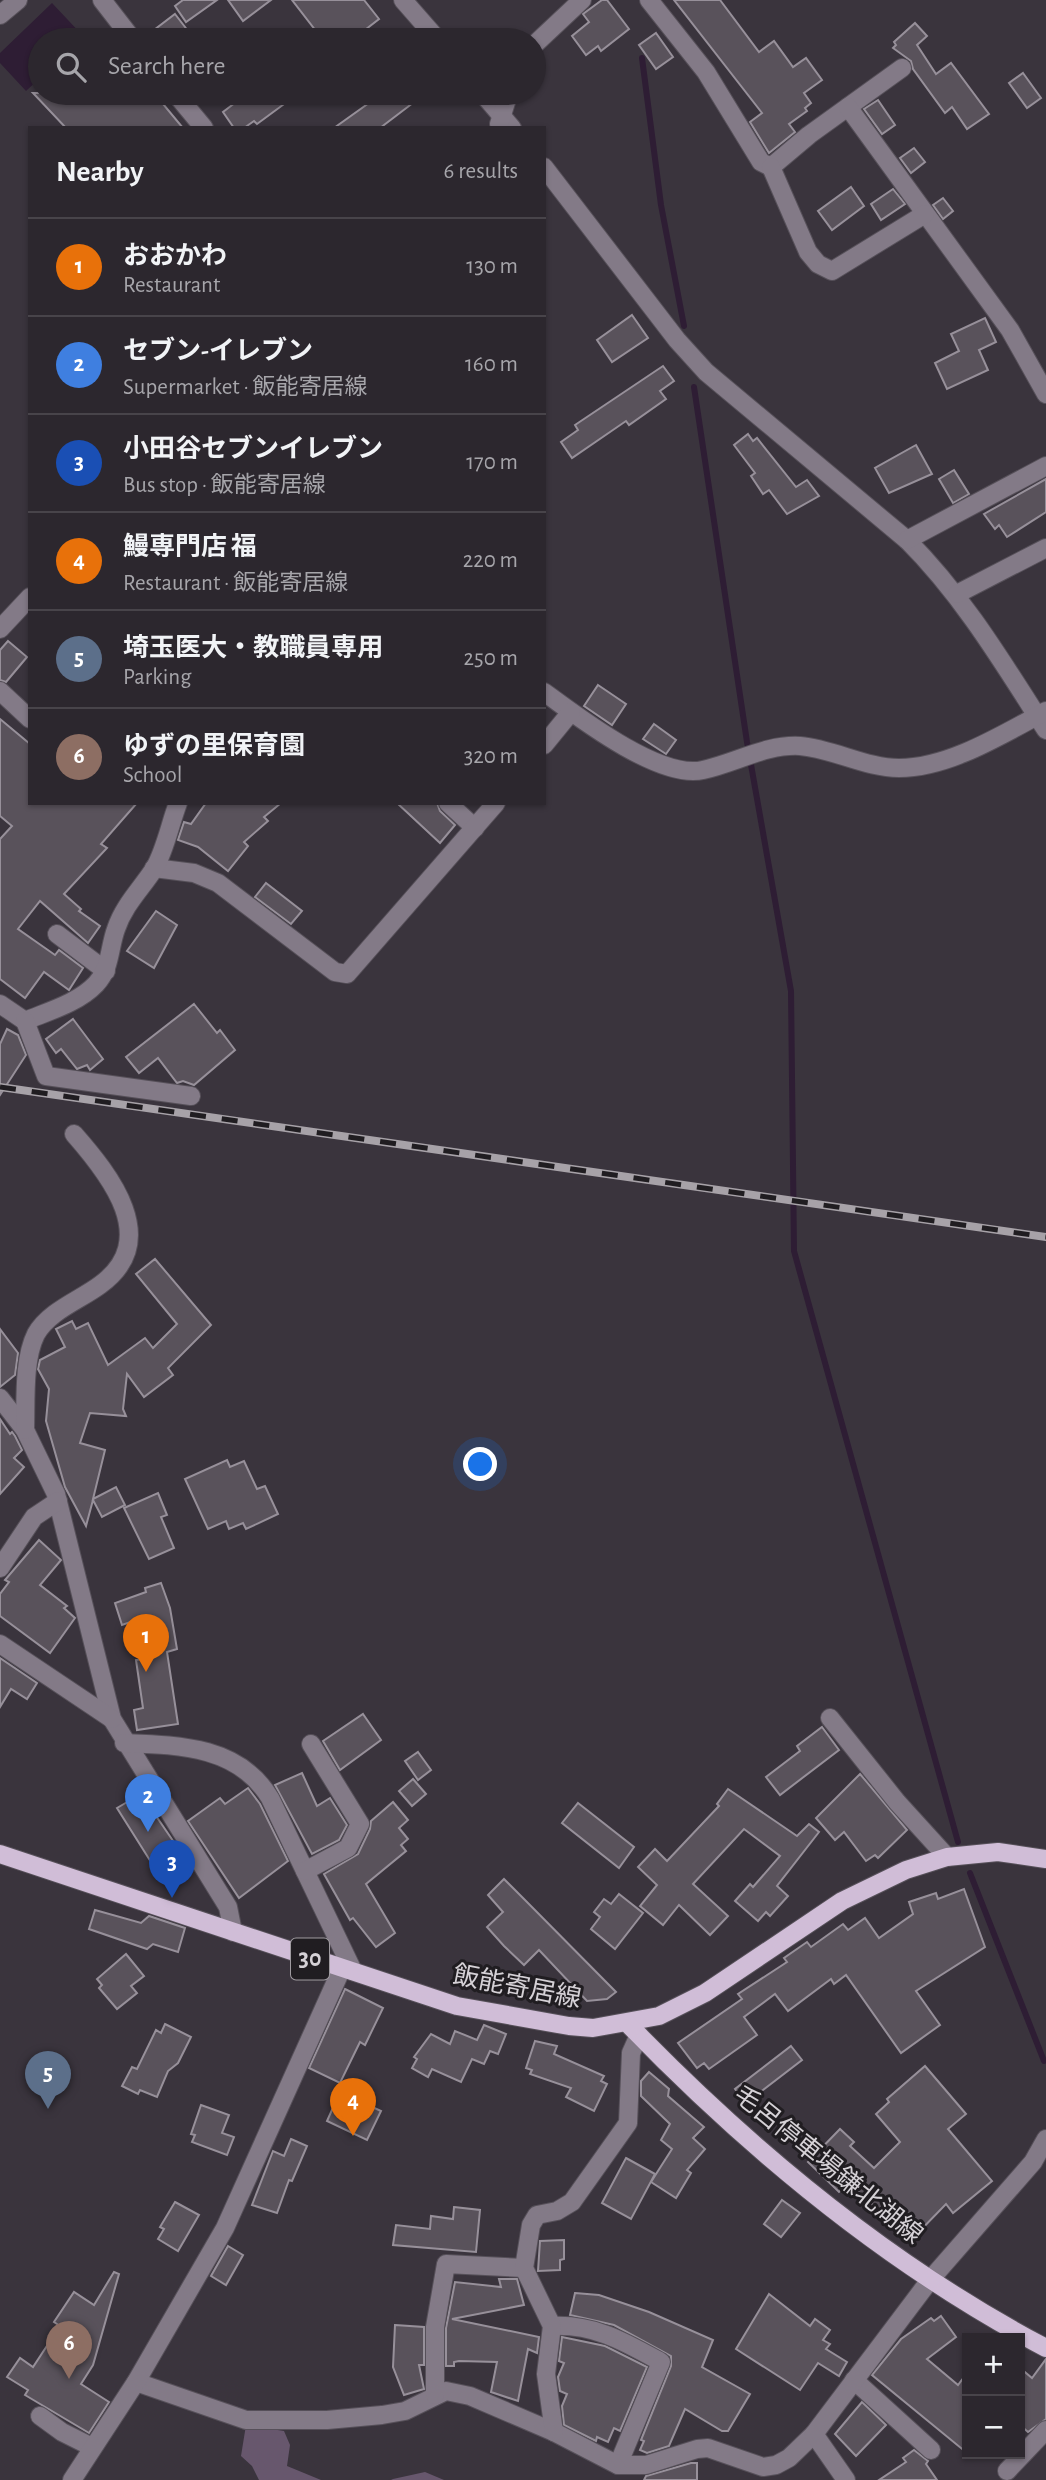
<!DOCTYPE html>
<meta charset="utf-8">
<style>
:root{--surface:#2c272e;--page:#342f36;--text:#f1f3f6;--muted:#a6a5aa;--line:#48444a;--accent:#c2bd3f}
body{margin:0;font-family:"Alegreya Sans","Noto Sans JP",sans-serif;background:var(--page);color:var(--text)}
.controls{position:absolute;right:21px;bottom:21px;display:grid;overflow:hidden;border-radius:0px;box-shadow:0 2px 5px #0004}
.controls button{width:63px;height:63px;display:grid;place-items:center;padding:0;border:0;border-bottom:2px solid var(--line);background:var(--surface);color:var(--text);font:35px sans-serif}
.you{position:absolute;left:481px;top:1465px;width:24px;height:24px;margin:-18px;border:5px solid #fff;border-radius:50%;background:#1a73e8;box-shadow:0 0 0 10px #1a73e833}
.badge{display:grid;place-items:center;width:46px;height:46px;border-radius:50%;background:var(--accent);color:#fff;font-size:23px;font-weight:700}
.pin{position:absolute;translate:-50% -58px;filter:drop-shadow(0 2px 4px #0008)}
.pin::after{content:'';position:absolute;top:37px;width:24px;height:21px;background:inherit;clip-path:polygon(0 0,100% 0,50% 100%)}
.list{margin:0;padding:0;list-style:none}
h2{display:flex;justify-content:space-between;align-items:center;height:91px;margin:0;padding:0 28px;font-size:30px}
h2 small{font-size:23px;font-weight:400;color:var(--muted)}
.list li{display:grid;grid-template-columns:46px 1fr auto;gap:21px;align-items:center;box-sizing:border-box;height:98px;padding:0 28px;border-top:2px solid var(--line)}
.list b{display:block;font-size:26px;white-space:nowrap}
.list p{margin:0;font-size:23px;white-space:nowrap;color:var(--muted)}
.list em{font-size:23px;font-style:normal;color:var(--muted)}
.icon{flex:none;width:38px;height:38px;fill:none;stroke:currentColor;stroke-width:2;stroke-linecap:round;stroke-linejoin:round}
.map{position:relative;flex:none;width:1046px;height:2480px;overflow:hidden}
.search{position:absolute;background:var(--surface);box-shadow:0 2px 5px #0004;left:28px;top:28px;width:518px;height:77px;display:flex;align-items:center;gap:18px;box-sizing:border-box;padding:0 24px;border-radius:38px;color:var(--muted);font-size:26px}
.panel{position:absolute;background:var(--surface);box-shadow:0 2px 5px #0004;left:28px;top:126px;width:518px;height:679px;border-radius:0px}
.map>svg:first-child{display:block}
</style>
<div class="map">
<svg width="1046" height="2480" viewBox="0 0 1046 2480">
<rect width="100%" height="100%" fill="#3a343d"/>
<g fill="#67576d">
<path d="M 246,2425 L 284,2431 L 290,2445 L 287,2466 L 321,2480 L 259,2480 L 252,2466 L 241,2456 Z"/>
<path d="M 425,2472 L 444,2480 L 391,2480 L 393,2479 Z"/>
</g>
<path fill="#2e1d34" d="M 52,3 L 84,37 L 80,40 L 40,40 L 40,78 L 26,91 L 0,63 L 0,53 Z"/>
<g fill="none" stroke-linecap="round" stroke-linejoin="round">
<g stroke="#2e1d34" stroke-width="6">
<path d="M 642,58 L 661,205 L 684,326"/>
<path d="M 694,387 L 747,742 L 791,991 L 794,1251 L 958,1842"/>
<path d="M 970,1873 L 1044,2061"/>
</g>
</g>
<g fill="#59525b" stroke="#97909a" stroke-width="2">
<path d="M 183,0 L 217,0 L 186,22 L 175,6 Z"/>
<path d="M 228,0 L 271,0 L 243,21 Z"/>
<path d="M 292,0 L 364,0 L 379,19 L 352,40 L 323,40 Z"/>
<path d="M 602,0 L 607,0 L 629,29 L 601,51 L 598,46 L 586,55 L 572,36 L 589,22 L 583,14 Z"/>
<path d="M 674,0 L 720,0 L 759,52 L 774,41 L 793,67 L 806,58 L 822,80 L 804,93 L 811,103 L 805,108 L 807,111 L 789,124 L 795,132 L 769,153 L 750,122 L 762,113 Z"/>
<path d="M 175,14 L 195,40 L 161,40 L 154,30 Z"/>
<path d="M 915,23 L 927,36 L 917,45 L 936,74 L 951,63 L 989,114 L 967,129 L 952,107 L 945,113 L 913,69 L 911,61 L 893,48 L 896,45 L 894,42 Z"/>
<path d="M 656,33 L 673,57 L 656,69 L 639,45 Z"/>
<path d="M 1023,73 L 1041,98 L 1027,108 L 1009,83 Z"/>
<path d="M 33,93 L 154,93 L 183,128 L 66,128 Z"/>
<path d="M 248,93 L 299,93 L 257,124 L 254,121 L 244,128 L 234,128 L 223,112 Z"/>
<path d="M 383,93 L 426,93 L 380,128 L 334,128 Z"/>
<path d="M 878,100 L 895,125 L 882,134 L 864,109 Z"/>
<path d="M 914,148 L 925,162 L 911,173 L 900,158 Z"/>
<path d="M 851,187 L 864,206 L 832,230 L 818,211 Z"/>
<path d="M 893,189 L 905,204 L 881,220 L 871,204 Z"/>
<path d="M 943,198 L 953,211 L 943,219 L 933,205 Z"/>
<path d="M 632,315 L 648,338 L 612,362 L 597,340 Z"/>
<path d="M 985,318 L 996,342 L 979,350 L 988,370 L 947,389 L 935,363 L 959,351 L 951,334 Z"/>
<path d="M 663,366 L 674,381 L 660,391 L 666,399 L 629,425 L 626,421 L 572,458 L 561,442 L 578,430 L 575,425 Z"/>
<path d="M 748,434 L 753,441 L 757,438 L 796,487 L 807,480 L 819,496 L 787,514 L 769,490 L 763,494 L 751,476 L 755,473 L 734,445 Z"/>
<path d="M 916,445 L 932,474 L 889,493 L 875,468 Z"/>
<path d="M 954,470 L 969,494 L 953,503 L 939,479 Z"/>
<path d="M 1046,479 L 1046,512 L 1007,537 L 999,525 L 995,529 L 984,514 Z"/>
<path d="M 8,641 L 27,657 L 6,682 L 0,680 L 0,650 Z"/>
<path d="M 598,685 L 626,704 L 612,725 L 584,706 Z"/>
<path d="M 0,719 L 30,744 L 30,803 L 137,803 L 101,844 L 107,848 L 64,894 L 81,909 L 79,911 L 100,926 L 88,943 L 40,901 L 18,929 L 55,955 L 59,950 L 83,968 L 69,990 L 44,972 L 25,998 L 0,979 L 0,839 L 12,826 L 0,816 Z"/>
<path d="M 654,724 L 676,740 L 666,754 L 643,739 Z"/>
<path d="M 206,803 L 281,803 L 264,817 L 268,821 L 244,842 L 248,846 L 228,871 L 198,847 L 178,840 L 184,822 L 191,824 Z"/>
<path d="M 397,803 L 437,803 L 440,811 L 455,825 L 440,843 Z"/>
<path d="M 266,883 L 302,911 L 291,924 L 255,897 Z"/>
<path d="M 156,911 L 177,925 L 154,968 L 127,951 Z"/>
<path d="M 194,1004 L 217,1033 L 220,1030 L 235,1050 L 194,1085 L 183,1081 L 177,1083 L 158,1058 L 139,1073 L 126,1057 Z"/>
<path d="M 73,1019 L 103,1059 L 90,1070 L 87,1065 L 77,1069 L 61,1049 L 56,1053 L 46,1039 Z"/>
<path d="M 7,1029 L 18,1035 L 26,1055 L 0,1095 L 0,1044 Z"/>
<path d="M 155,1259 L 211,1325 L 168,1368 L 173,1375 L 144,1397 L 127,1374 L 123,1409 L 126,1416 L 90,1413 L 80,1443 L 105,1450 L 93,1499 L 116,1487 L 125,1505 L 102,1517 L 93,1500 L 86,1526 L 65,1487 L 46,1421 L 49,1389 L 38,1369 L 40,1360 L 65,1347 L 56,1329 L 72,1321 L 76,1329 L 88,1323 L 108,1365 L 145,1338 L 153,1348 L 177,1324 L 136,1274 Z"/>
<path d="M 0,1329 L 18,1353 L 15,1375 L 0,1387 Z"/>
<path d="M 0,1419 L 10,1434 L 12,1432 L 15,1436 L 22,1450 L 14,1458 L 24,1467 L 0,1494 Z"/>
<path d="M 227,1460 L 230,1467 L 244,1461 L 257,1489 L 265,1486 L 278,1514 L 246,1529 L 243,1523 L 229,1529 L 226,1521 L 208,1529 L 185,1479 Z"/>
<path d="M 158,1493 L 167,1515 L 161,1517 L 174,1548 L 149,1559 L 124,1508 Z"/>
<path d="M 39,1540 L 61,1560 L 40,1585 L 67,1606 L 64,1608 L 75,1618 L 50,1653 L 0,1616 L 0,1594 L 9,1582 L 5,1580 Z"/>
<path d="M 161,1583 L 170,1608 L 177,1649 L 167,1652 L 178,1724 L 137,1730 L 134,1710 L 143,1708 L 136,1660 L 144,1659 L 136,1620 L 122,1625 L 115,1603 L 146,1592 L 145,1588 Z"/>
<path d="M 0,1658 L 37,1683 L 27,1699 L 11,1689 L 0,1707 Z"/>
<path d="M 363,1714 L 381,1740 L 340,1770 L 323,1741 Z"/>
<path d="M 822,1727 L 839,1750 L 780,1795 L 766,1777 L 800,1751 L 797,1746 Z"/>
<path d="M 418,1752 L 431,1770 L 418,1780 L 405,1761 Z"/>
<path d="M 302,1773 L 317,1806 L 330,1798 L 347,1825 L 339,1840 L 312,1854 L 275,1785 Z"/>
<path d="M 860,1774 L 907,1830 L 878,1858 L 875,1855 L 866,1861 L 844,1832 L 835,1840 L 816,1818 Z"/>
<path d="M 413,1779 L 426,1794 L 412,1806 L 399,1791 Z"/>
<path d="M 248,1788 L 260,1804 L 288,1861 L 239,1898 L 188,1821 L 220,1798 L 225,1804 Z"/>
<path d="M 728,1789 L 797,1836 L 809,1824 L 819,1832 L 777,1886 L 788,1896 L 770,1916 L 766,1912 L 758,1921 L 735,1901 L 750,1884 L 753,1887 L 780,1856 L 744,1829 L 693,1884 L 728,1916 L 710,1935 L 679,1905 L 663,1925 L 640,1906 L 657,1885 L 638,1867 L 655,1849 L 667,1861 L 719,1806 L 717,1804 Z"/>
<path d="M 141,1794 L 182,1854 L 156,1870 L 117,1808 Z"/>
<path d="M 393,1802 L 408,1820 L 399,1828 L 408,1839 L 401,1845 L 406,1851 L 366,1884 L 395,1933 L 376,1947 L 353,1918 L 350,1920 L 324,1874 L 358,1854 L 370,1829 L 371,1821 Z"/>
<path d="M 578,1803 L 634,1847 L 619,1868 L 562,1823 Z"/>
<path d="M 504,1879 L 522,1897 L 616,1992 L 607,1999 L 587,2001 L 539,1950 L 524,1965 L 504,1946 L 487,1927 L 503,1912 L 488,1895 Z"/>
<path d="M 964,1889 L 985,1947 L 916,1991 L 940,2025 L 901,2053 L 846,1975 L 834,1984 L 831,1979 L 788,2011 L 775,1994 L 744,2017 L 757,2035 L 709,2069 L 704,2063 L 697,2068 L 678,2043 L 742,1999 L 738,1994 L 787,1962 L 784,1958 L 807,1942 L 811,1947 L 843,1924 L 848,1930 L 865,1918 L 879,1938 L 913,1914 L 909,1902 L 936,1893 L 938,1899 Z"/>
<path d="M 619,1894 L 643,1913 L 615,1949 L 591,1929 L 600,1917 L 594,1912 L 604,1899 L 611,1904 Z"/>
<path d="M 95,1910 L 141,1923 L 149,1916 L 185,1928 L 178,1952 L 153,1944 L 147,1949 L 89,1929 Z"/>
<path d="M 126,1954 L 144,1976 L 131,1986 L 137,1993 L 117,2009 L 99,1988 L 102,1985 L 97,1979 Z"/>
<path d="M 345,1989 L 383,2008 L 365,2045 L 360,2042 L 340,2083 L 309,2068 Z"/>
<path d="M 165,2024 L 191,2037 L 178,2063 L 168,2071 L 157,2097 L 140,2090 L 138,2094 L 122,2086 L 132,2067 L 137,2069 L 156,2030 L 161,2033 Z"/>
<path d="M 484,2025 L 506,2034 L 498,2054 L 490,2051 L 484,2064 L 472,2059 L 461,2082 L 432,2069 L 428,2077 L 412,2068 L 417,2059 L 414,2057 L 431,2034 L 450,2044 L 455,2031 L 477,2040 Z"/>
<path d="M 535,2041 L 557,2046 L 554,2054 L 604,2076 L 601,2081 L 607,2084 L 594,2111 L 566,2097 L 571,2088 L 530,2074 L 532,2070 L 526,2068 Z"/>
<path d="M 791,2046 L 802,2060 L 746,2103 L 735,2089 Z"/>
<path d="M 925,2066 L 966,2114 L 948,2129 L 992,2181 L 953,2213 L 946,2204 L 911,2240 L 849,2183 L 839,2192 L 808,2162 L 840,2129 L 854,2142 L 850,2146 L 874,2168 L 900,2142 L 876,2114 L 889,2102 L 887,2099 Z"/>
<path d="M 649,2072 L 669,2089 L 668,2096 L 704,2127 L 693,2138 L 705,2149 L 687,2170 L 691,2173 L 676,2198 L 651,2182 L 672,2149 L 661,2140 L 670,2124 L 641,2096 L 641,2081 Z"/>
<path d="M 340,2092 L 381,2111 L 367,2140 L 327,2121 Z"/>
<path d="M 201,2105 L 229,2115 L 222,2133 L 234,2137 L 227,2155 L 192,2142 L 195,2135 L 191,2134 Z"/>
<path d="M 291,2139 L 307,2146 L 292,2181 L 289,2180 L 277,2213 L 252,2205 L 273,2151 L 284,2156 Z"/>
<path d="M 626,2158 L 655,2174 L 631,2219 L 602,2203 Z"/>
<path d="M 782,2200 L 800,2213 L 781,2237 L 764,2224 Z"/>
<path d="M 175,2202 L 199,2215 L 178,2251 L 158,2239 L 164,2229 L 160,2227 Z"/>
<path d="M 454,2207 L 480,2210 L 476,2252 L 393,2245 L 396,2225 L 430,2229 L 431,2216 L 453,2219 Z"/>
<path d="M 564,2240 L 564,2259 L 560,2260 L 560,2270 L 538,2271 L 540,2241 Z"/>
<path d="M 228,2246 L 243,2255 L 226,2285 L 211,2276 Z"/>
<path d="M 114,2272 L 119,2274 L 93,2365 L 81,2384 L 109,2402 L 89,2433 L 25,2395 L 28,2390 L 7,2377 L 20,2358 L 33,2367 L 60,2326 L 54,2322 L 74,2292 L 94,2305 Z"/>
<path d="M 499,2279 L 517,2279 L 524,2305 L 452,2319 L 539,2337 L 537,2353 L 528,2349 L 518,2401 L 491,2392 L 497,2362 L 459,2361 L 454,2362 L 454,2366 L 446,2366 L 446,2328 L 455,2282 L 501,2287 Z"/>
<path d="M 575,2293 L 599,2295 L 649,2312 L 713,2340 L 702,2367 L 750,2394 L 728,2431 L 722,2431 L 685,2409 L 669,2446 L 647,2453 L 640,2450 L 644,2441 L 641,2440 L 671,2366 L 671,2356 L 614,2325 L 570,2315 Z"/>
<path d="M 769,2294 L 810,2326 L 815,2319 L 830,2330 L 823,2340 L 830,2344 L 826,2349 L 847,2362 L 839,2376 L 818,2363 L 800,2390 L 736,2349 Z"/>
<path d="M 941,2316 L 956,2337 L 927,2359 L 958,2385 L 967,2373 L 967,2453 L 872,2375 L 901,2339 L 931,2318 L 934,2321 Z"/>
<path d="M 395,2325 L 424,2327 L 424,2365 L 419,2365 L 424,2389 L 404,2395 L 393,2367 Z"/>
<path d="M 562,2337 L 605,2346 L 647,2367 L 620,2431 L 614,2428 L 608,2442 L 597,2437 L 596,2441 L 564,2425 L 562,2406 L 567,2394 L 560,2391 L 558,2377 L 564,2363 L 559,2361 Z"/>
<path d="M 1046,2359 L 1046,2419 L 1028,2432 L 1020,2425 L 1020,2368 L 1032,2378 Z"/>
<path d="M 862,2402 L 886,2425 L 856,2456 L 835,2434 Z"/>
<path d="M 914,2450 L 928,2461 L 926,2464 L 937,2480 L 879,2480 L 906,2462 L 903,2458 Z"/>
<path d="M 691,2463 L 697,2463 L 697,2480 L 644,2480 L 646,2476 Z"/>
</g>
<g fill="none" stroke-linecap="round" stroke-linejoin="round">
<defs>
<g id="minor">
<path d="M 102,0 L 133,40"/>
<path d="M 403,0 L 438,40"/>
<path d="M 649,0 L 706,72 L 761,162 L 771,167 L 809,135 L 902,68"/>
<path d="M 0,15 L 18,0"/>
<path d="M 534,45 L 582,0"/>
<path d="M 175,93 L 204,128"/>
<path d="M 482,93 L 512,128"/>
<path d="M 848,107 L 1010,330 L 1046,394"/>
<path d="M 499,124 L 509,93"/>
<path d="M 544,167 L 677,340 L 706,372 L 907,540 C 963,596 1003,663 1046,730"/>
<path d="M 771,167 L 808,252 L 818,264 L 832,271 L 925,214"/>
<path d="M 907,540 L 1046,466"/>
<path d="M 957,594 L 1046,548"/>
<path d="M 0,629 L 30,597"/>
<path d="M 0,691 L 30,719"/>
<path d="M 544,692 C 578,717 660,780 703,770 C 736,763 766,744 800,746 C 834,749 866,768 899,768 C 949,768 1003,734 1046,711"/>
<path d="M 544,745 L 571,712"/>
<path d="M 448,803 L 475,828"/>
<path d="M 154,868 L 194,873 L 218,883 L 335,972 L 347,974 L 496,803"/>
<path d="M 57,934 L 106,971"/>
<path d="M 0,1004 L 25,1021 C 49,1011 78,1003 96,984 C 111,968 109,948 116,929 C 124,905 141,889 154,869 C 165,851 170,824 178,803"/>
<path d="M 25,1021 L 46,1076 L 191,1096"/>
<path d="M 0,1398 L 25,1430 L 56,1494 L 112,1719 L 228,1907 L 233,1932"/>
<path d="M 25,1430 C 26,1401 23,1360 36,1334 C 49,1311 80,1300 100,1285 C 162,1240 110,1175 74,1134"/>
<path d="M 0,1568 L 34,1517 L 58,1501"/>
<path d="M 0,1644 L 112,1719"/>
<path d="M 830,1718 L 897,1802 L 947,1857"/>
<path d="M 124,1743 C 179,1745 239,1746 270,1798 L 353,1971"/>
<path d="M 305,1871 L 348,1848 L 360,1824 L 311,1744"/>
<path d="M 552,2326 C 595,2324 625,2342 661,2362 L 618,2465"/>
<path d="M 854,2380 L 931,2450"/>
<path d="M 136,2382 L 246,2420 L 327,2420 L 382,2415 L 405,2411 L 446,2391 L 470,2396 L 554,2432 L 618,2465 L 646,2465 L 697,2449 L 708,2448 L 763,2467 L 776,2465 L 789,2458 L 814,2434"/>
<path d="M 435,2395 L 435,2327 L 446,2264 L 524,2268"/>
<path d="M 40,2416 L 62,2432 L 92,2447"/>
<path d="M 554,2432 L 546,2374 L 552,2326 L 524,2268 L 531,2225 L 537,2215 L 557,2211 L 572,2202 L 628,2123 L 631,2053 L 639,2035"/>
<path d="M 1007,2471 L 1046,2430"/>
<path d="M 72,2480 L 136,2382 L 225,2228 L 342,1968"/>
<path d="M 846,2480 L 814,2434 L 930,2280 L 1033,2162 L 1046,2139"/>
</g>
<g id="major">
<path d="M 0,1854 L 457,2006 L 569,2026 L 593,2028 L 659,2016 L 705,1993 L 842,1901 L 906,1870 L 947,1857 L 998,1852 L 1046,1859"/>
<path d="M 628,2024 C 750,2150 890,2266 1046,2348"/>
</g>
</defs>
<use href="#minor" stroke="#565059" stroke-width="20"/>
<use href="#major" stroke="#565059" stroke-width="20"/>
<use href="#minor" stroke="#837a87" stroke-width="18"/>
<use href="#major" stroke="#d0bdd7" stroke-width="18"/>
<defs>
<path id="rail" d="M 0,1087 L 1046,1237"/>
</defs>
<use href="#rail" stroke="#a7a2a8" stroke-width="8"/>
<use href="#rail" stroke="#201d21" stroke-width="5" stroke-dasharray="16" stroke-linecap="butt"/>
</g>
<g text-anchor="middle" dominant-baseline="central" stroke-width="6" stroke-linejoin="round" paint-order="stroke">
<rect fill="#201d21" stroke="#9f9ba0" stroke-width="2" x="291" y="1938.5" width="38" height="41" rx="5"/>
<g font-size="24" font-weight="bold" fill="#d5d1d6">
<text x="310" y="1959">30</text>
</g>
<g font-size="26" fill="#d5d1d6" stroke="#201d21">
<text transform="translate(517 1987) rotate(11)">飯能寄居線</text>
<text transform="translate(828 2165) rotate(39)">毛呂停車場鎌北湖線</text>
</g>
</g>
</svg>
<div class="controls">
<button>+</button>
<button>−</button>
</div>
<div class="you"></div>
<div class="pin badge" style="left:146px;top:1672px;background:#e8710a">1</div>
<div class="pin badge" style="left:148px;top:1832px;background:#3f7fe0">2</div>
<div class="pin badge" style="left:172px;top:1898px;background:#1a4fb4">3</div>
<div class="pin badge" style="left:353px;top:2136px;background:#e8710a">4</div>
<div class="pin badge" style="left:48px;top:2109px;background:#5c6f8a">5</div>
<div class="pin badge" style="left:69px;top:2379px;background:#8d6e63">6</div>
<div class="search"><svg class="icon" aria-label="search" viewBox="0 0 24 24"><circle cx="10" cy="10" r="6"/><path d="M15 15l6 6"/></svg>Search here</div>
<section class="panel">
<h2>Nearby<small>6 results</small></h2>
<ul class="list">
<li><span class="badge" style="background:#e8710a">1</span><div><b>おおかわ</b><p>Restaurant</p></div><em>130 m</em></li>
<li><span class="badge" style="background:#3f7fe0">2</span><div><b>セブン-イレブン</b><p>Supermarket · 飯能寄居線</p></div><em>160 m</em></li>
<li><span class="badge" style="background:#1a4fb4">3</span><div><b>小田谷セブンイレブン</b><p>Bus stop · 飯能寄居線</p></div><em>170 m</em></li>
<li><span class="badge" style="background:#e8710a">4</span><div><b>鰻専門店 福</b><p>Restaurant · 飯能寄居線</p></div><em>220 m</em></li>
<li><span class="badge" style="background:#5c6f8a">5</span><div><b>埼玉医大・教職員専用</b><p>Parking</p></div><em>250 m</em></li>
<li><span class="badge" style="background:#8d6e63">6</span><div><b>ゆずの里保育園</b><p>School</p></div><em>320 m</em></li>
</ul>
</section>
</div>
